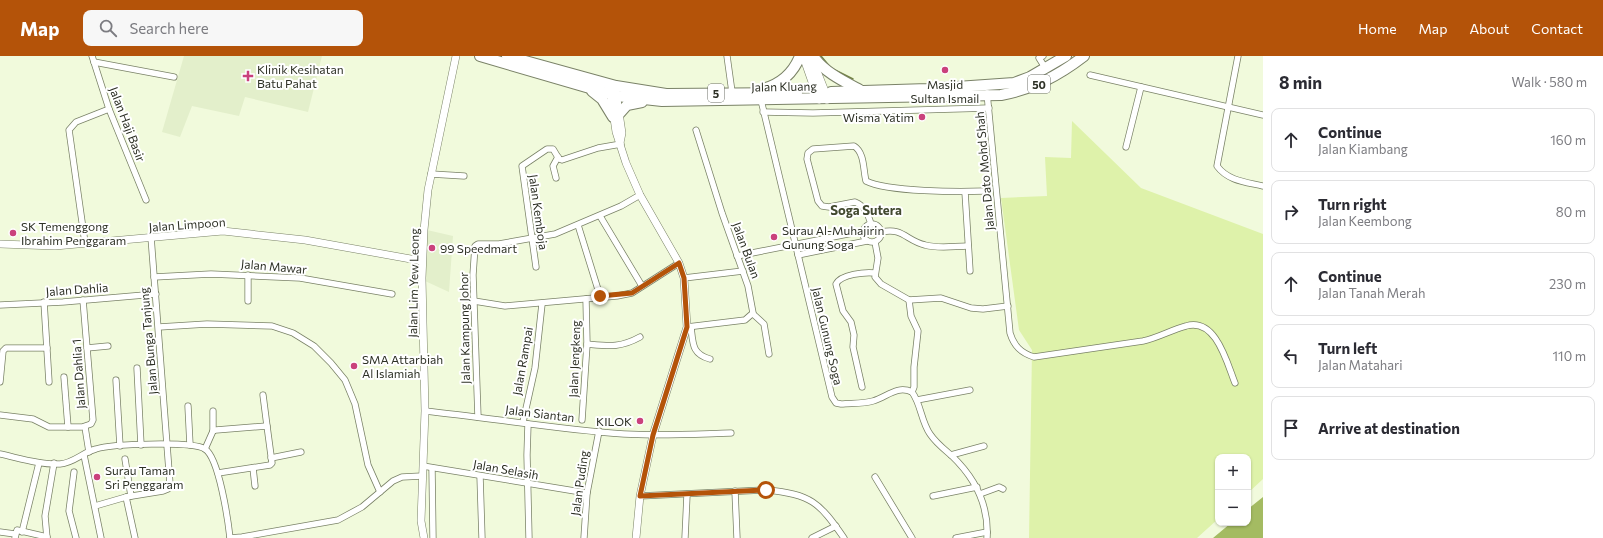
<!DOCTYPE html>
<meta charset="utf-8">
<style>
:root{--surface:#fff;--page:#f7f7f7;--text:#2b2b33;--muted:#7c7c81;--line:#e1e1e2;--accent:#b45309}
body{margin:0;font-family:Commissioner,sans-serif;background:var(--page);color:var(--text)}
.controls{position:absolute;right:12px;bottom:12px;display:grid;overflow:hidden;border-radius:8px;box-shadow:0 1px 3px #0004}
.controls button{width:36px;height:36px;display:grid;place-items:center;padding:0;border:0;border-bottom:1px solid var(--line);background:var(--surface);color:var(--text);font:20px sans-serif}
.stop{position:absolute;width:12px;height:12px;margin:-9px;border:3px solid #b45309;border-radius:50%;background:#fff}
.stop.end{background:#b45309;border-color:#fff;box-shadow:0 1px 4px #0008}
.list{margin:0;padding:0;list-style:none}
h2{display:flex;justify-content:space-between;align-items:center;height:52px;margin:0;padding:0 16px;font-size:17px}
h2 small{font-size:13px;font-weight:400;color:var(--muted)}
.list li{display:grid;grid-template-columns:26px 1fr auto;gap:12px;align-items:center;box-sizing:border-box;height:64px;margin:0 8px 8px;padding:0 8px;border:1px solid var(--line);border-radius:8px}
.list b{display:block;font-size:15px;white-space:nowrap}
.list p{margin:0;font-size:13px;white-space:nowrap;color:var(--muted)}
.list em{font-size:13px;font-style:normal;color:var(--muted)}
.icon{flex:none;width:22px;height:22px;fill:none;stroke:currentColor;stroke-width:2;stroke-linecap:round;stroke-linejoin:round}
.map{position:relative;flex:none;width:1263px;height:482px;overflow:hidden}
header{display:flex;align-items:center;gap:24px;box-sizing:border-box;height:56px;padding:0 20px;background:var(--accent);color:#fff}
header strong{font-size:19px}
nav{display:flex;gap:22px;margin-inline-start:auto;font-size:14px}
.search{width:280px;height:36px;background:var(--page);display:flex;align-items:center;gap:10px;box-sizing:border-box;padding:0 14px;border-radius:8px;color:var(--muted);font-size:15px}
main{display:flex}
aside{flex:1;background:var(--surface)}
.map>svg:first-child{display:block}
</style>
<header>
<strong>Map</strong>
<div class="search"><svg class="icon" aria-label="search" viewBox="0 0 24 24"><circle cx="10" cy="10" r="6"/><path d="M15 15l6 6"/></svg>Search here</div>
<nav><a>Home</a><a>Map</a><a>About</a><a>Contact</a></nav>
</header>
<main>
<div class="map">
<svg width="1263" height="482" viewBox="0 0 1263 482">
<rect width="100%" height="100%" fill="#f1fadc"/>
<g fill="#e3efcb">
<path d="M 184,0 L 322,0 L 308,56 L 245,41 L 239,60 L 192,50 L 180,81 L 162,76 Z"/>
<path d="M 427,174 L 453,180 L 449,236 L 425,225 Z"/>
</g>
<path fill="#def2aa" d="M 1072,65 L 1141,132 L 1263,178 L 1263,423 L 1248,437 L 1248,401 L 1218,401 L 1218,463 L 1197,482 L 1029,482 L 1032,294 L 1019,274 L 1001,142 L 1047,140 L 1045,101 L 1071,102 Z"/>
<path fill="#a4bb62" d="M 1263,441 L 1263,482 L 1213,482 L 1231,467 L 1248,467 L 1248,453 Z"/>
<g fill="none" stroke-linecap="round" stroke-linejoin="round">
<path stroke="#748443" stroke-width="1.5" d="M 821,0 L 831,12 L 853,23"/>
<defs>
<g id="minor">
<path d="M 92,0 L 109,53 L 146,144"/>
<path d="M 727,0 L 732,36"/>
<path d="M 1043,0 L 1039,2 L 1046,13"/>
<path d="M 1238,0 L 1217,110 C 1228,125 1246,126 1263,130"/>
<path d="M 94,6 L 174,21"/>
<path d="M 1090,19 L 1263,59"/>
<path d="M 987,37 L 1010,277 C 1014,290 1021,297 1034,301 L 1143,285 C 1158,282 1171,274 1186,270 C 1216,261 1227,307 1235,327"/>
<path d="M 761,44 L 832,341 L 836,347 L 841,348 C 851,347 863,348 873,345 C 887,341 897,329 912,336 C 921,348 921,365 930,378 C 936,387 944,393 952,400 C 976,423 989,449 987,482"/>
<path d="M 763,56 L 813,57 L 989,52"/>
<path d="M 1126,91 L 1141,31"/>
<path d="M 431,118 L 464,120"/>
<path d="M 556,122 L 553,110 L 558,101"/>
<path d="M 965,136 L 970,215"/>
<path d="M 600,160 L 642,230"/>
<circle cx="872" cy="177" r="9"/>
<path d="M 871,168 C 868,158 865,150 855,146 L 829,151 L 822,150 L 818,145 L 807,103 L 808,97 L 813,93 L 854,90 C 865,97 863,114 866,125 C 888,136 959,136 986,135"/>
<path d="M 578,169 L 600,240"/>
<path d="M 882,176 C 902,171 907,185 925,189 C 939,193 954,190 968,190"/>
<path d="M 875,186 L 878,202 L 875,221 L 881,228 L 909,244 L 941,242 L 971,252 L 983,253 L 1008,250"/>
<path d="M 85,187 L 69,74 L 76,66 L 109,53"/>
<path d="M 798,199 L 867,185"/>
<path d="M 737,200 L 863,175"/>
<path d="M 536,211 L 522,110 L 547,93 L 553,93 L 559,103 L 562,104 L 598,92 L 621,88"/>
<path d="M 154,221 L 211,218 L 300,222 L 392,238"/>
<path d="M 684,222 L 743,215"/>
<path d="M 909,244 L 911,260 L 918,275 L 914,311 L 914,331 L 912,336"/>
<path d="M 248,245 L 248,219"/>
<path d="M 474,245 L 505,250 L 617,240 L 632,237 L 679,207"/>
<path d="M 44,246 L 49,326"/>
<path d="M 0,249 L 63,246 L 156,238"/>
<path d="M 753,258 L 764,268 L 769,298"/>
<path d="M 159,271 L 207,268 L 272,270 L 293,277 L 314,290 L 331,307 L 345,324 L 355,348 L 368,409 L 380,436"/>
<path d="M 687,271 L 745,264 L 753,257 L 748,230 L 722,157 L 696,74"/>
<path d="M 691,271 C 693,288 692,298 710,303"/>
<path d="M 587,288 C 609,290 620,292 640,281"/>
<path d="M 87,292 L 108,290"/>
<path d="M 137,312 L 141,389"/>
<path d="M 64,321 L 68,371"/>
<path d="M 116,324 L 120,390"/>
<path d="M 0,326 L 3,295 L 6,292 L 47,292"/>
<path d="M 862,331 L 853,291 L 854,279 L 851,266 L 843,255 L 836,228 C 841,218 865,216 875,217"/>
<path d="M 263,339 L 267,370"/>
<path d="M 917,344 L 970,334"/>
<path d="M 188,350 L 190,389"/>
<path d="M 213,355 L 213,375"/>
<path d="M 425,355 C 491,362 557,373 624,378 C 660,380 696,378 731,377"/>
<path d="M 0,359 L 33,363 L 49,371 L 82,371 L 91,368 L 93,364 L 83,244"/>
<path d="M 478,361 L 473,219 L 475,190 L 478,188 L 499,188 L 555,178 L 621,150 L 640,139"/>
<path d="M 582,364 L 587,288 L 586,243"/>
<path d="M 523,366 L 535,312 L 542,248"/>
<path d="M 528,368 L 527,399 L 529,482"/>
<path d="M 85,371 L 89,396"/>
<path d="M 205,393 L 213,375 L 216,374 L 267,370 L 272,407 L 270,409 L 218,417"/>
<path d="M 0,398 C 19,402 40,409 60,408 C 74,407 83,396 96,393 C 111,388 193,385 205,393 C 219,402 228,464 230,482"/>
<path d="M 84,399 L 101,482"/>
<path d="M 951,399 L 984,390"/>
<path d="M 271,402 L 301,396"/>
<path d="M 125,403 L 131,440"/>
<path d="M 423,410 L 587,437"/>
<path d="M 253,412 L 255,430"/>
<path d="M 432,412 L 433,482"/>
<path d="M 74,416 L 69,455 L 76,482"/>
<path d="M 480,420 L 482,482"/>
<path d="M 875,421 L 912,482"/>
<path d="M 735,435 L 737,482"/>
<path d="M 980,438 L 999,431 L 1003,433"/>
<path d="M 640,440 L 766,434 C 811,438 819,446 844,482"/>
<path d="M 933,440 L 977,431"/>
<path d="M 126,441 L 135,482"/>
<path d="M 95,450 L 126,441 L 163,435 L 168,433 L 170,428 L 151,181"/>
<path d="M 0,476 L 15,478"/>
<path d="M 22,476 L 39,407"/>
<path d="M 15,482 L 17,474 L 47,481"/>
<path d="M 47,482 L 45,460 L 54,407"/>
<path d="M 230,482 L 242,481 L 338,464 L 362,451 L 393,425 L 402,421 L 422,420"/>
<path d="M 584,482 L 587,437 L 599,375"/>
<path d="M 685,482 L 687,439"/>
<path d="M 812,482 L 836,470"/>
<path d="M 956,482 L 987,476"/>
</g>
<g id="tertiary">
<path d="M 610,35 L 616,76 L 626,107 L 640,139 L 679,207 L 684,222 L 687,271 L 653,379 L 640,440 L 636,482"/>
<path d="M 616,36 L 622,77 L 620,87"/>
<path d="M 0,188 L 55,190 L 223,175 L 305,184 L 422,205"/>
<path d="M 424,482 L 421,465 L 425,355 L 422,222 L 424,174 L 428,134 L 456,0"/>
</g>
<g id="primary">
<path d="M 804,0 L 819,43"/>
<path d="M 810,0 L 827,43"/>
</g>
<g id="trunk">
<path d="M 480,0 L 617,40 L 662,45 L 1001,39 C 1033,33 1058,20 1084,0"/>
<path d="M 507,0 L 616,30 L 666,38 L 797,37"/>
<path d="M 813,0 C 824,16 843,25 860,34"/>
<path d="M 763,33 C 781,28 793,18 800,0"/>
<path d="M 592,35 L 602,43 L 613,61"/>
<path d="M 831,36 L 928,33 L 1014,27 L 1030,21 L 1066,0"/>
<path d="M 619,58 L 627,49 L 642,46"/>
</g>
</defs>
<use href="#minor" stroke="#7a8267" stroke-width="7"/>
<use href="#tertiary" stroke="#7a8267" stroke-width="8"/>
<use href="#primary" stroke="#7a8267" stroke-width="10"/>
<use href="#trunk" stroke="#7a8267" stroke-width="12"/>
<use href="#minor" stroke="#fff" stroke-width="5.5"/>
<use href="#tertiary" stroke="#fff" stroke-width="7"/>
<use href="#primary" stroke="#fff" stroke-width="9"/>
<use href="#trunk" stroke="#fff" stroke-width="10"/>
</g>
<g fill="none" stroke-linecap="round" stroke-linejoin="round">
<path stroke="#b45309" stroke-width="5" d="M 600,240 L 632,237 L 679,207 L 684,222 L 687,271 L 653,379 L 640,440 L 766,434"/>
</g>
<g fill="#ca417c" stroke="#fff" stroke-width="1.5">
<circle cx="945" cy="14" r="4"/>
<path d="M246 14h4v4h4v4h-4v4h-4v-4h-4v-4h4z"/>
<circle cx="922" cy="61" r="4"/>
<circle cx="13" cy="177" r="4"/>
<circle cx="774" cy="181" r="4"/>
<circle cx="432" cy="192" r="4"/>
<circle cx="354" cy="310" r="4"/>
<circle cx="640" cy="365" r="4"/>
<circle cx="97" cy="421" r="4"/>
</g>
<g text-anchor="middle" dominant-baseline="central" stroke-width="4" stroke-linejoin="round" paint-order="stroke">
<g fill="#fff" stroke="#6d6f67" stroke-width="1">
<rect x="1028" y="19" width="22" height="18" rx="3"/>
<rect x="708" y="28" width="16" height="18" rx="3"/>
</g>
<g font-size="11" font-weight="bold" fill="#2e3126">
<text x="1039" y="28">50</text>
<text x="716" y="37">5</text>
</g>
<g font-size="12" fill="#2e3126" stroke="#fff" text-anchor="start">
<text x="257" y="13">Klinik Kesihatan<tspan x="257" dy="14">Batu Pahat</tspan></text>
<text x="945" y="28" text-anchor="middle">Masjid<tspan x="945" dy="14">Sultan Ismail</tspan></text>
<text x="914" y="61" text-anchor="end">Wisma Yatim</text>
<text x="21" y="170">SK Temenggong<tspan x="21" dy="14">Ibrahim Penggaram</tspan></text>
<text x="782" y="174">Surau Al-Muhajirin<tspan x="782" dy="14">Gunung Soga</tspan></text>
<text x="440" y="192">99 Speedmart</text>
<text x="362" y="303">SMA Attarbiah<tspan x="362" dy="14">Al Islamiah</tspan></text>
<text x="632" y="365" text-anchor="end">KILOK</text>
<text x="105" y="414">Surau Taman<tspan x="105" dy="14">Sri Penggaram</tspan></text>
</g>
<g font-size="12" fill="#2e3126" stroke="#fff">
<text transform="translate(784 30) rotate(-1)">Jalan Kluang</text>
<text transform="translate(128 68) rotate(69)">Jalan Haji Basir</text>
<text transform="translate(984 115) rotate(-95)">Jalan Dato Mohd Shah</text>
<text transform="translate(539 156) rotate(82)">Jalan Kemboja</text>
<text transform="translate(187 168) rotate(-4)">Jalan Limpoon</text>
<text transform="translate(747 194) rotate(70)">Jalan Bulan</text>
<text transform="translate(274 210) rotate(5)">Jalan Mawar</text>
<text transform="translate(413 227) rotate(-89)">Jalan Lim Yew Leong</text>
<text transform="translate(77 233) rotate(-4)">Jalan Dahlia</text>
<text transform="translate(464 272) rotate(-91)">Jalan Kampung Johor</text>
<text transform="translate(828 280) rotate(77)">Jalan Gunung Soga</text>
<text transform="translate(148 285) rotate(-95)">Jalan Bunga Tanjung</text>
<text transform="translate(574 303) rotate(-88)">Jalan Jengkeng</text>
<text transform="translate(522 305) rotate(-80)">Jalan Rampai</text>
<text transform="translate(78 318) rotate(-94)">Jalan Dahlia 1</text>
<text transform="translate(540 357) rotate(7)">Jalan Siantan</text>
<text transform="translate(506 413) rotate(10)">Jalan Selasih</text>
<text transform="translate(579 427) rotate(-82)">Jalan Puding</text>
</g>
<g font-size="13" font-weight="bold" fill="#424930" stroke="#fff">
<text x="866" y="154">Soga Sutera</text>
</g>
</g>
</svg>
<div class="controls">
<button>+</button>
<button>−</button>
</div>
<div class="stop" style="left:766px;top:434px"></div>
<div class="stop end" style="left:600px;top:240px"></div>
</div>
<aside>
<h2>8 min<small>Walk · 580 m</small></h2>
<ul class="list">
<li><svg class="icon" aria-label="ahead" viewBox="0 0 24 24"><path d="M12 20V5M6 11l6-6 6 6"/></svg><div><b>Continue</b><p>Jalan Kiambang</p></div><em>160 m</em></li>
<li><svg class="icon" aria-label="right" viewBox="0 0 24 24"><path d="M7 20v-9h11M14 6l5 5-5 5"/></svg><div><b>Turn right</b><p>Jalan Keembong</p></div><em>80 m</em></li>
<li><svg class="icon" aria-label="ahead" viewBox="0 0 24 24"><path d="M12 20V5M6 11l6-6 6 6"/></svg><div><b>Continue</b><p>Jalan Tanah Merah</p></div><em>230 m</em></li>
<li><svg class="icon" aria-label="left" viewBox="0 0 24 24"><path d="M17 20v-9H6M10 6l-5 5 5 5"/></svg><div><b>Turn left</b><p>Jalan Matahari</p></div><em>110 m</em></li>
<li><svg class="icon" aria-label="arrive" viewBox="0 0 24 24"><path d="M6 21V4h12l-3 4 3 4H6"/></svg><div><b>Arrive at destination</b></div></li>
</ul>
</aside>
</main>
